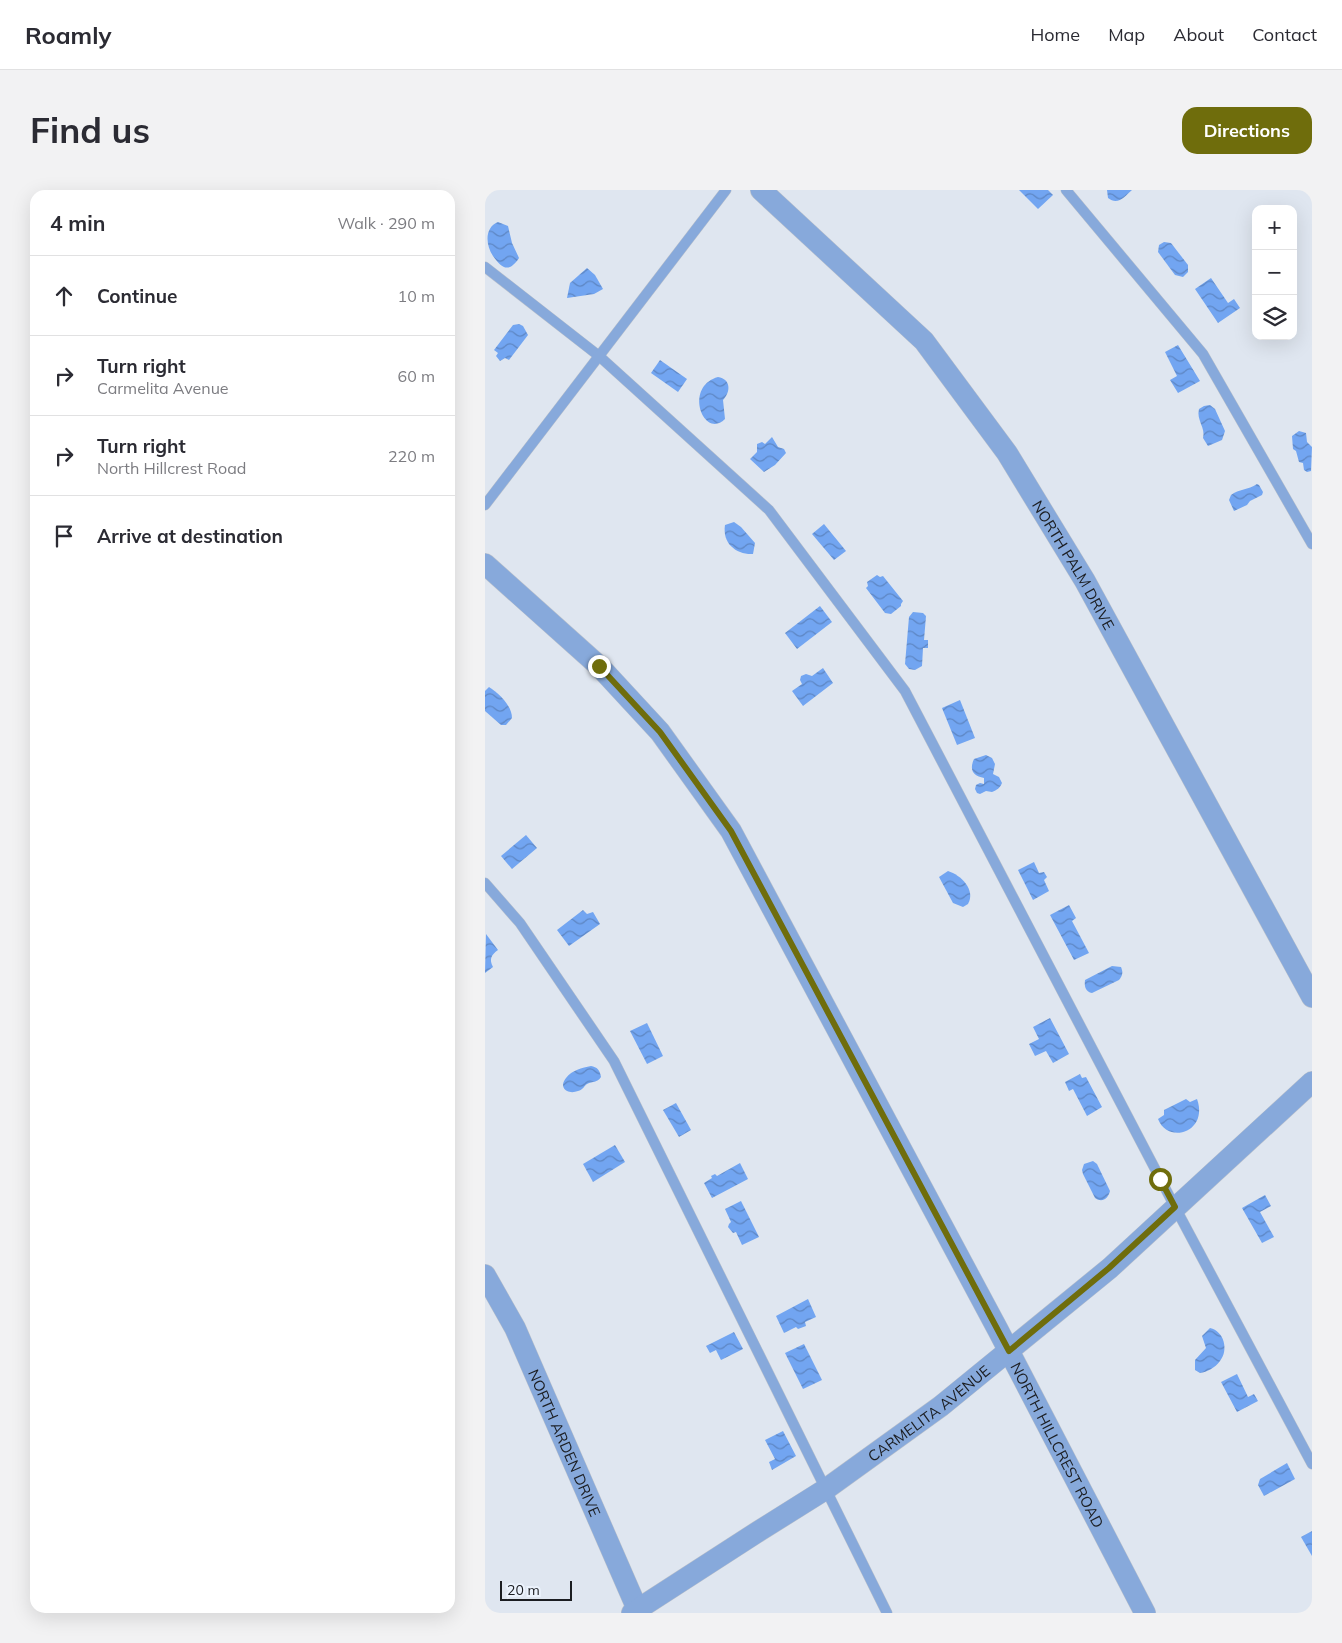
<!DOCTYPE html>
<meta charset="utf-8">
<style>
:root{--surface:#fff;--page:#f2f2f3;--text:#2b2b33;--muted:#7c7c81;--line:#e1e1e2;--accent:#6f6d0c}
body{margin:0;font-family:Mulish,sans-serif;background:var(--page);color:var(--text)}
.controls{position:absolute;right:15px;top:15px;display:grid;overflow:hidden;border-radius:10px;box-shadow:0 5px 20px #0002}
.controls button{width:45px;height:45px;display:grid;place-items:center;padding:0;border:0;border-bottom:1px solid var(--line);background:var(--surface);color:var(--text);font:25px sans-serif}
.scale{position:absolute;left:15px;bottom:12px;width:72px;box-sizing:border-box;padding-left:5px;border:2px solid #1b1d21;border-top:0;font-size:14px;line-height:18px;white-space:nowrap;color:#1b1d21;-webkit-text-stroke:4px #ecf3fd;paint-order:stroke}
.stop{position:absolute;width:15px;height:15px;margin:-11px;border:4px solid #6f6d0c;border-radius:50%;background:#fff}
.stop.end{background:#6f6d0c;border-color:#fff;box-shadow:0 1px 5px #0008}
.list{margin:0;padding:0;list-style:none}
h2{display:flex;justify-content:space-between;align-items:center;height:65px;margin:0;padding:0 20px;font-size:21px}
h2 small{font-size:16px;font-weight:400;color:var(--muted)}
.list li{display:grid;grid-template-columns:32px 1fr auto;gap:15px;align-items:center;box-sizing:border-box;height:80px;padding:0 20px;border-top:1px solid var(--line)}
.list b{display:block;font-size:19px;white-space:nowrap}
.list p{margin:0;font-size:16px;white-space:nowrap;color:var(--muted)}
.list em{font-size:16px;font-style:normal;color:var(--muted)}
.icon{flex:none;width:28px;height:28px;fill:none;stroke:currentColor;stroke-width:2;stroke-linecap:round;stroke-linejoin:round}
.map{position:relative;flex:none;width:827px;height:1423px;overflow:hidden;border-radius:15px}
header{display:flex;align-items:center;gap:30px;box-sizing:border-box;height:70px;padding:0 25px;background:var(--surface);border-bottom:1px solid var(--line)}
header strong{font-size:24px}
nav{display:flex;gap:28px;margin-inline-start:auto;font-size:18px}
.intro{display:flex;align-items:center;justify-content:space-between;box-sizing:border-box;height:120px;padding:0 30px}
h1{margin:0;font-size:35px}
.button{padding:12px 22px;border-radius:15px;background:var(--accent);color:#fff;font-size:18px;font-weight:700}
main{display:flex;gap:30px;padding:0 30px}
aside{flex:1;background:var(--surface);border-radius:15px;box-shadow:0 5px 20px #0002}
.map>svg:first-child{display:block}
</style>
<header>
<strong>Roamly</strong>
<nav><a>Home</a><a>Map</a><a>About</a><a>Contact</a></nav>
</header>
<div class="intro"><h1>Find us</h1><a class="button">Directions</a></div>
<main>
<aside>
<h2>4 min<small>Walk · 290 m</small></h2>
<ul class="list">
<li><svg class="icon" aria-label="ahead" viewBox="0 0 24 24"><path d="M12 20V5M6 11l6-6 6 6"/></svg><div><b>Continue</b></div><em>10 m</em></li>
<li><svg class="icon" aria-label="right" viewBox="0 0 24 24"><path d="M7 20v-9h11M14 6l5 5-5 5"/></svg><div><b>Turn right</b><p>Carmelita Avenue</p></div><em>60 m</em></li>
<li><svg class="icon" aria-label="right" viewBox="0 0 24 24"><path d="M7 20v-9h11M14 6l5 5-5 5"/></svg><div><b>Turn right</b><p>North Hillcrest Road</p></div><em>220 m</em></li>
<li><svg class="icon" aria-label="arrive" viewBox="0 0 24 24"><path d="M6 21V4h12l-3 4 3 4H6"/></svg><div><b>Arrive at destination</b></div></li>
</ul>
</aside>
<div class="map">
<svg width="827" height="1423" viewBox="0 0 827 1423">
<defs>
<pattern id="water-waves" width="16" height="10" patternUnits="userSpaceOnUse" patternTransform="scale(1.25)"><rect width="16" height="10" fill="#72a5f1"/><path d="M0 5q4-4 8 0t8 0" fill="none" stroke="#5d86c3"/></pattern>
</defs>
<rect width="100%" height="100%" fill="#dfe6f0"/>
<g fill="url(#water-waves)">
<path d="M 534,0 L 563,0 L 568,5 L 553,19 Z"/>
<path d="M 622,0 L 647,0 C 640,6 633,16 623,8 Z"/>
<path d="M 13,32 L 23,36 L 27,53 L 34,68 C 24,83 17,79 8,66 C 0,54 0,37 13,32 Z"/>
<path d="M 679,52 L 686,53 L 703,75 L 703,82 L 698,87 L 690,85 L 673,62 L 674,55 Z"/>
<path d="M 102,78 L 110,85 L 118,99 L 109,104 L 82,108 L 85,93 Z"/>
<path d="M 726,88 L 743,113 L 749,109 L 755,118 L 733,133 L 710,99 Z"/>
<path d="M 34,134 L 38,136 L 43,145 L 24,170 L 20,168 L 15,171 L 11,166 L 13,163 L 9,160 L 28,135 Z"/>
<path d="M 693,155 L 715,191 L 693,203 L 685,190 L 692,186 L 680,162 Z"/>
<path d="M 175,170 L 202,189 L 193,202 L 166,183 Z"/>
<path d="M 233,187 C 246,189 246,202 238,210 L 240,229 C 219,250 198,197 233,187 Z"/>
<path d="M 725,215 L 730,219 L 740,241 L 737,250 L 723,256 L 718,248 C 721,238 711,230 714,219 L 719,216 Z"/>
<path d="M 814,241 L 821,243 L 822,252 L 827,257 L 826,281 L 822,282 L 819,280 L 818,273 L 814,272 L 811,261 L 808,259 L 807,246 Z"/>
<path d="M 287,247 L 293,257 L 299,259 L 301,263 L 290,275 L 279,282 L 265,269 L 272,262 L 272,254 L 277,252 L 280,254 Z"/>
<path d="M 772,294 L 774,295 L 778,302 L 777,305 L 765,311 L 762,315 L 749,321 L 744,310 L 746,305 C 754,299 763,300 772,294 Z"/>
<path d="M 249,332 L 256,337 L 270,353 L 268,364 C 252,365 237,354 240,335 Z"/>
<path d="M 339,334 L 361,361 L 349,370 L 327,344 Z"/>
<path d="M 392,385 L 395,387 L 398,386 L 418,411 L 416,414 L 416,416 L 406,424 L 400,423 L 381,398 L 383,396 L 382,392 Z"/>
<path d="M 335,416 L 347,432 L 312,459 L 300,443 Z"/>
<path d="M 428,422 L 438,423 L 441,426 L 439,450 L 443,450 L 443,458 L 438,458 L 437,476 L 430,480 L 424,479 L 420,474 L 424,427 Z"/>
<path d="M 338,478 L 348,493 L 318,516 L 307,501 L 317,494 L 315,490 L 316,486 L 321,484 L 327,486 Z"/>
<path d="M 4,497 C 14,503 27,516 27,528 L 21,535 L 16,535 L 0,521 L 0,501 Z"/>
<path d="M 475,510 L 490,548 L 472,555 L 457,518 Z"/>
<path d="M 501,565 L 507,568 L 510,574 L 508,584 L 514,587 L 517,593 C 515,598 512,600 507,602 L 501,601 L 495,604 L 492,603 L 490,599 L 491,595 L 495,593 L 499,594 L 499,588 C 488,586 484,580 489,569 Z"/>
<path d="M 41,645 L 52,658 L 27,679 L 16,666 Z"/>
<path d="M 549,672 L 554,683 L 559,682 L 562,687 L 559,690 L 564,701 L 548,710 L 533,680 Z"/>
<path d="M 463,681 C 476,685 491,700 483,714 L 478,717 L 468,713 L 454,687 Z"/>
<path d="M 584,715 L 591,728 L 587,731 L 604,763 L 589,770 L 565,725 Z"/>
<path d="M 98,720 L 102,724 L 108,722 L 115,734 L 84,756 L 72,740 Z"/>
<path d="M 1,744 L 13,760 C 6,765 4,769 8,777 L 0,783 Z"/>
<path d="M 627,776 L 636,777 C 638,782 638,785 634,790 L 607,803 C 601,802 599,797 600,790 Z"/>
<path d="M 565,828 L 584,864 L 568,873 L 561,861 L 550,866 L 544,854 L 554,849 L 548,837 Z"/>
<path d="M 162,833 L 178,866 L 162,874 L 145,841 Z"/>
<path d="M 106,876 C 112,877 115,880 116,887 C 112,893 108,891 102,894 C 99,896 98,900 93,901 C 83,905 73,898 81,888 C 87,880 97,878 106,876 Z"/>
<path d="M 595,884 L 597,888 L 601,887 L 617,917 L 602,926 L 588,899 L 584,901 L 580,892 Z"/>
<path d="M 701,909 L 705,912 L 712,909 C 724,942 683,955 673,929 L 679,925 L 679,920 Z"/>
<path d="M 191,913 L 206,940 L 194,947 L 178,920 Z"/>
<path d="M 130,955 L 140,972 L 108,992 L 98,974 Z"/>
<path d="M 608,971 L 612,974 L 625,1001 C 623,1009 617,1013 610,1008 L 598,984 L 597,980 L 599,974 Z"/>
<path d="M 255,973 L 263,989 L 227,1008 L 219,993 L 227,988 L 226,986 L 230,984 L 232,986 Z"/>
<path d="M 780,1005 L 786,1016 L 775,1022 L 789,1047 L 777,1053 L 757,1018 Z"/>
<path d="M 256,1011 L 274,1047 L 257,1055 L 251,1042 L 248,1043 L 243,1037 L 244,1034 L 246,1032 L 240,1019 Z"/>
<path d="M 323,1109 L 331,1127 L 320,1132 L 321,1136 L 313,1139 L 311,1137 L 299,1143 L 291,1126 Z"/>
<path d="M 725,1138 C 739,1141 744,1160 735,1171 C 730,1178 722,1182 715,1183 L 710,1180 L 710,1170 L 721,1158 L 717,1146 Z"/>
<path d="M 249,1142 L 258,1159 L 236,1170 L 231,1160 L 225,1163 L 221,1156 Z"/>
<path d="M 319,1154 L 337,1190 L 318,1199 L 300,1163 Z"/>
<path d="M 752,1184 L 763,1207 L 769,1204 L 773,1211 L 752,1222 L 736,1192 Z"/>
<path d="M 298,1241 L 311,1266 L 287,1280 L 284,1272 L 290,1269 L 280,1250 Z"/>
<path d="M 802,1273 L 810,1289 L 779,1306 L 773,1295 L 775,1289 Z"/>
<path d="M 827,1341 L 827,1366 L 816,1347 Z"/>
</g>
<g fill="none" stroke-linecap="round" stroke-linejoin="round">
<defs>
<g id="lane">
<path d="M 581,0 L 718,164 L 827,354"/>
<path d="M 0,77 L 114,166 L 284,320 L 420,501 L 690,1017 L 827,1274"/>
<path d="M 0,315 L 241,0"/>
<path d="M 0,693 L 35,733 L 129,871 L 402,1423"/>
</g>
<g id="street">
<path id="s1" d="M 276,0 L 439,151 L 522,263 L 600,391 L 827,807"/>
<path id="s2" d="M 0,374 L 114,476 L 175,542 L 246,641 L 513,1140 L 660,1423"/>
<path id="s3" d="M 0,1085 L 30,1138 L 154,1423"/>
<path id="s4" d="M 147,1423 L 274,1341 L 341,1299 L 456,1216 L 625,1078 L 827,892"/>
</g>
</defs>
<use href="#lane" stroke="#bcc2cb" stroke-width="11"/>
<use href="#street" stroke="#bcc2cb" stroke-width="22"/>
<use href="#lane" stroke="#87a9db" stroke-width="10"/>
<use href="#street" stroke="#87a9db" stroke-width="21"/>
</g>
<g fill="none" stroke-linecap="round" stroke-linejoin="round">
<path stroke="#6f6d0c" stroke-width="6" d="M 114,476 L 175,542 L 246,641 L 524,1161 L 624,1078 L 690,1017 L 675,989"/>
</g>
<g text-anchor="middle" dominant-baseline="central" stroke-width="5" stroke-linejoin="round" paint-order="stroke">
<g font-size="15" fill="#1b1d21" stroke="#ecf3fd">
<text stroke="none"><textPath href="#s1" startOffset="492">NORTH PALM DRIVE</textPath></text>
<text stroke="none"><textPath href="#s4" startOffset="358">CARMELITA AVENUE</textPath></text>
<text stroke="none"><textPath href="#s3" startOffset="186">NORTH ARDEN DRIVE</textPath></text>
<text stroke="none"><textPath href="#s2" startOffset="1060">NORTH HILLCREST ROAD</textPath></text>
</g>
</g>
</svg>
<div class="controls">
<button>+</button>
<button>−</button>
<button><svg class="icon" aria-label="layers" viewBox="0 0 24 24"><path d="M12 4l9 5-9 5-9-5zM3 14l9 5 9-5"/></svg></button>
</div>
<div class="scale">20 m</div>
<div class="stop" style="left:675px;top:989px"></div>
<div class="stop end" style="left:114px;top:476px"></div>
</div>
</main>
